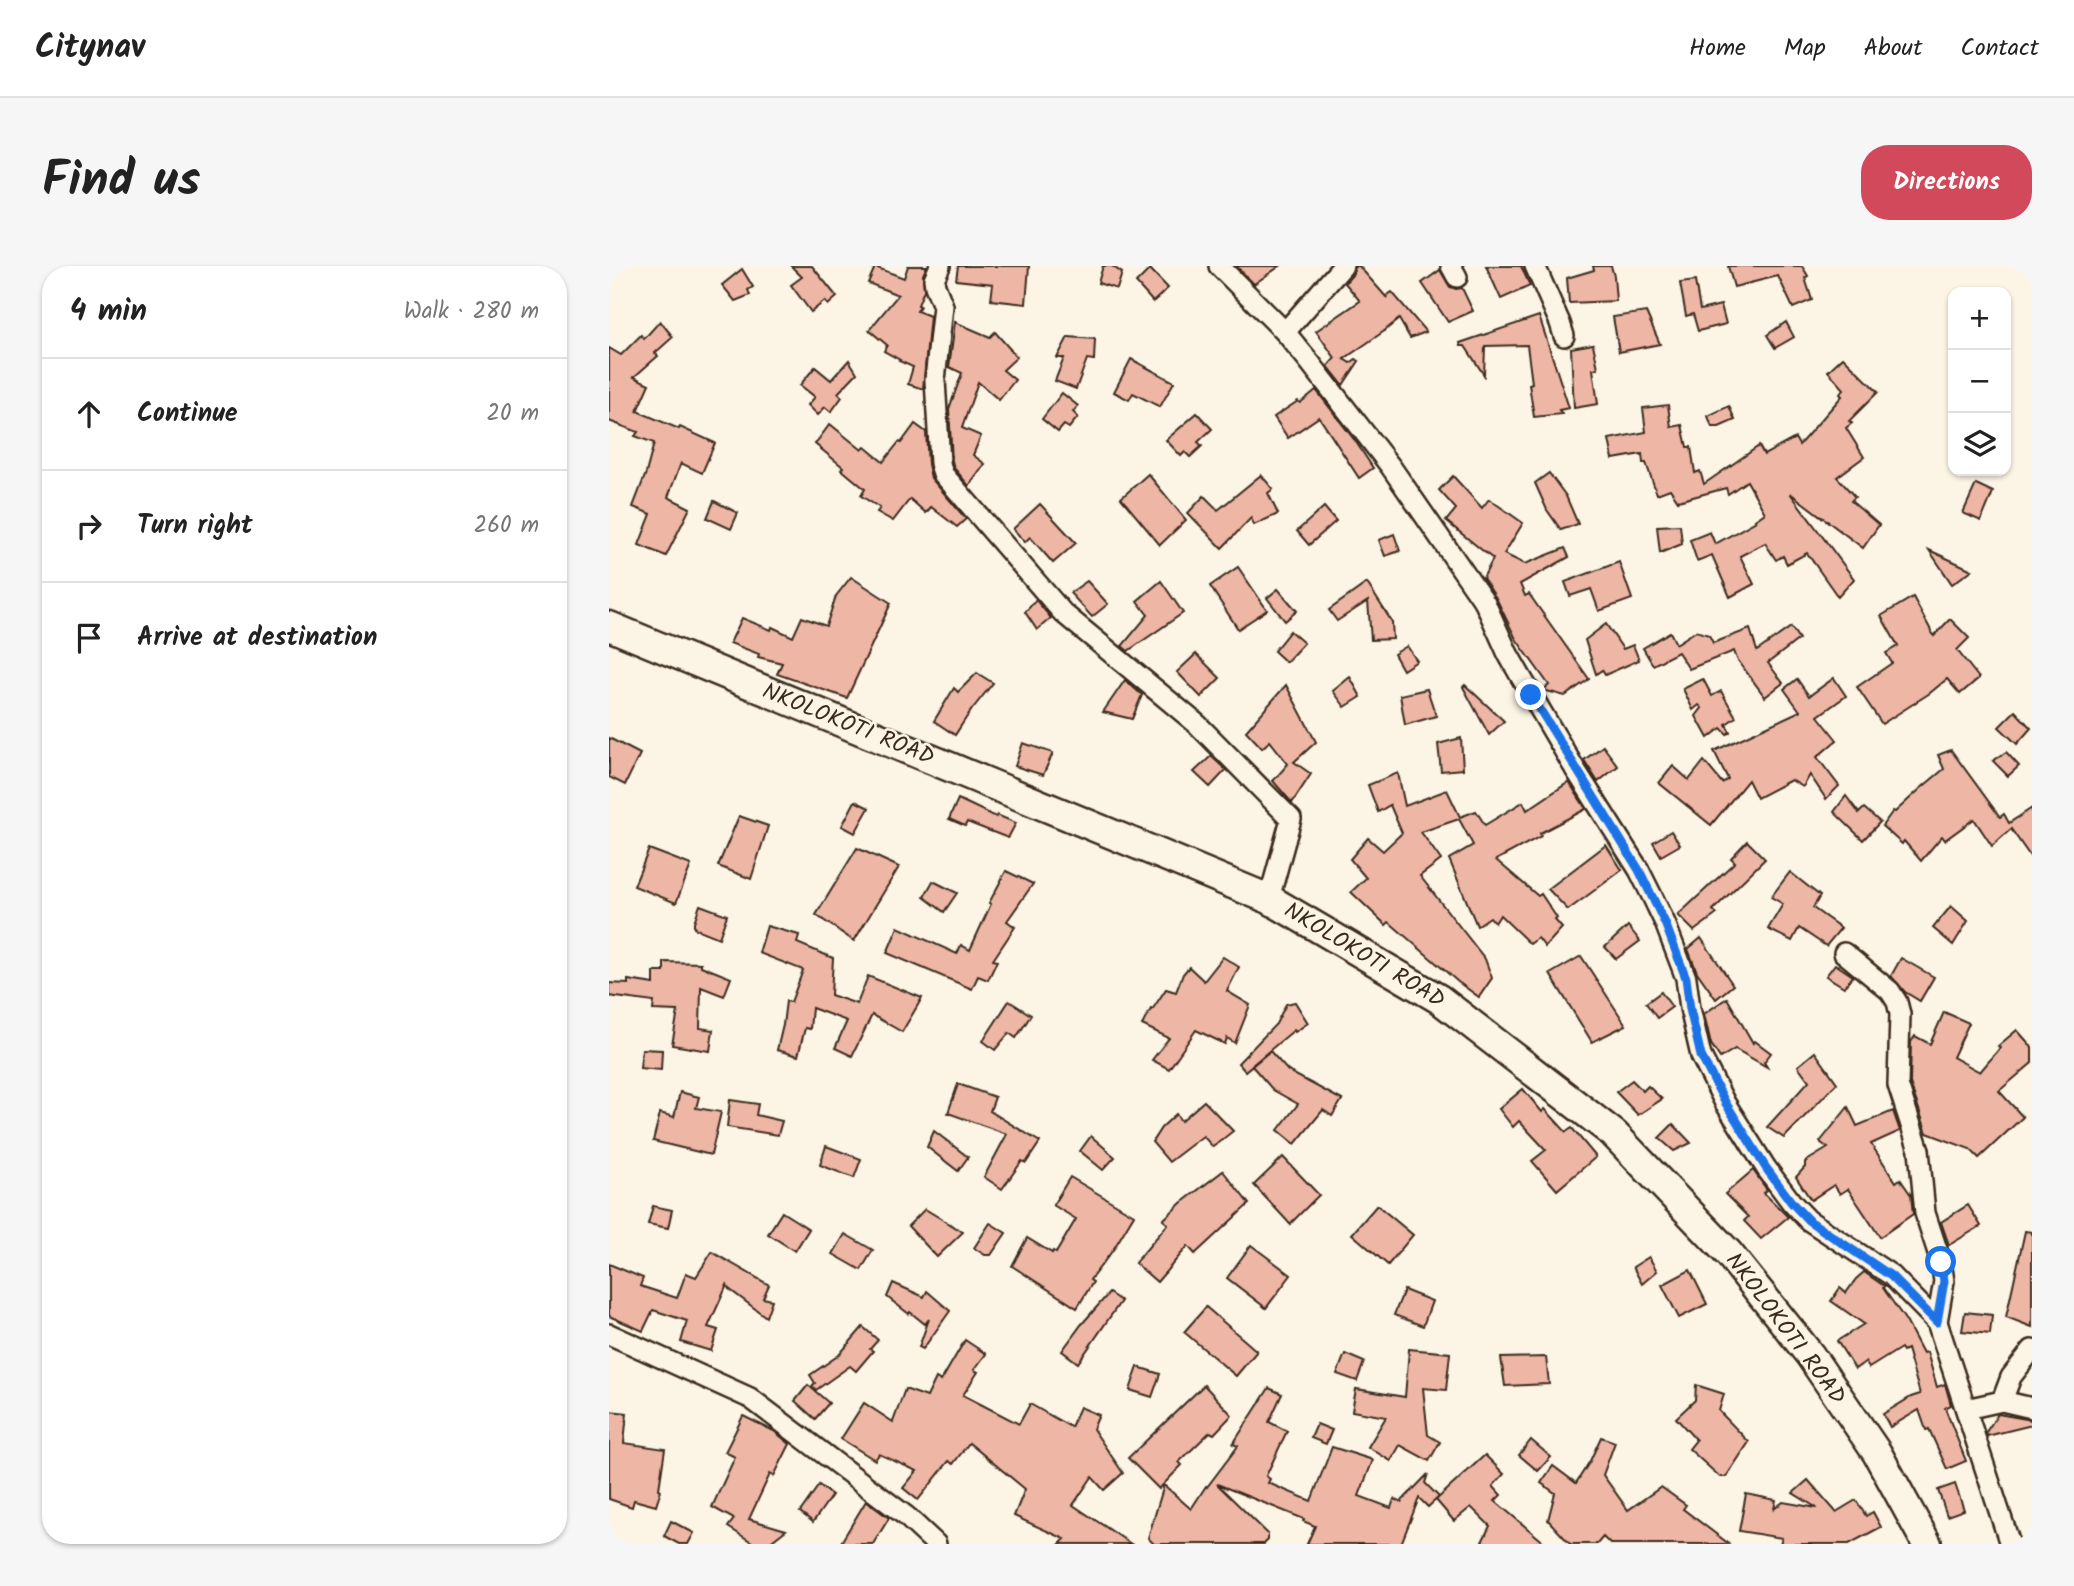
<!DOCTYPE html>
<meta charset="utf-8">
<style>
:root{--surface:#fff;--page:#f6f6f6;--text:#222;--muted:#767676;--line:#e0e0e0;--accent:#d1495b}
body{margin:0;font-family:Kalam,sans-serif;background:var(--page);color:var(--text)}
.controls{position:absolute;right:21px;top:21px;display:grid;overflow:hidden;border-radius:14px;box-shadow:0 2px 5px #0004}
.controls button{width:63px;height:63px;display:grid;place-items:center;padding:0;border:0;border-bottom:2px solid var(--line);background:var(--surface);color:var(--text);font:35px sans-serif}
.stop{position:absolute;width:21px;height:21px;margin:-16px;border:5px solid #1a73e8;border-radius:50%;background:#fff}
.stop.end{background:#1a73e8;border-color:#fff;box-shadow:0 2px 7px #0008}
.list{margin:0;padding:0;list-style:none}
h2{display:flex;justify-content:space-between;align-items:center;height:91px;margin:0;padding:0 28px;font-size:30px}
h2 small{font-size:23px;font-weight:400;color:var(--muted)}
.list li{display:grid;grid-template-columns:46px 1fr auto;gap:21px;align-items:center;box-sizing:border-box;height:112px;padding:0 28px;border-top:2px solid var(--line)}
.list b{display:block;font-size:26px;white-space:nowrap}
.list em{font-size:23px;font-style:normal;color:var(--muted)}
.icon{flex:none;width:38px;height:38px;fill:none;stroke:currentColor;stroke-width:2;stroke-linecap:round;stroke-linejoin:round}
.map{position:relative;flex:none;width:1423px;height:1278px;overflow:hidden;border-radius:28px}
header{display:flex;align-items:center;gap:42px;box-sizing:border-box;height:98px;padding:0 35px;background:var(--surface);border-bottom:2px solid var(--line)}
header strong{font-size:33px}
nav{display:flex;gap:38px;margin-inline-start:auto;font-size:24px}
.intro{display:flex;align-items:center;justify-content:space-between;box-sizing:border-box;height:168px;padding:0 42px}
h1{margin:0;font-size:49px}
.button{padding:18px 32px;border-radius:28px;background:var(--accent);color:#fff;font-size:24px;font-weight:700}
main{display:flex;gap:42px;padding:0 42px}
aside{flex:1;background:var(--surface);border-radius:28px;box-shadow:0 2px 5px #0004}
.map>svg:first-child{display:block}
</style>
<header>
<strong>Citynav</strong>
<nav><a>Home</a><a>Map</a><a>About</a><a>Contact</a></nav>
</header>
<div class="intro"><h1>Find us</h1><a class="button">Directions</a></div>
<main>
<aside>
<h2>4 min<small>Walk · 280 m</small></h2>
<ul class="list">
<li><svg class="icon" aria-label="ahead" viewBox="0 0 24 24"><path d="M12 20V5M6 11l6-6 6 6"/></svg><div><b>Continue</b></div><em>20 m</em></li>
<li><svg class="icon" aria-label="right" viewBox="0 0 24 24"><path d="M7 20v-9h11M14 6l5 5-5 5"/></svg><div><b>Turn right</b></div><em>260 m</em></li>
<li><svg class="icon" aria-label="arrive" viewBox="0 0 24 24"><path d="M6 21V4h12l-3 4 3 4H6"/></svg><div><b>Arrive at destination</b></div></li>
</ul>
</aside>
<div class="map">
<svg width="1423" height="1278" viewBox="0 0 1423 1278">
<rect width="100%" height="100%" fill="#fcf5e5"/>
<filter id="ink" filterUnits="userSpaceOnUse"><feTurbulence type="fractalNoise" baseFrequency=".0143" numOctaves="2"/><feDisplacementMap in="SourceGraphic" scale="14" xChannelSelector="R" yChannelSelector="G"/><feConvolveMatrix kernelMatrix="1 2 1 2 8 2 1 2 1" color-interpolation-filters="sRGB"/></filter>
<g filter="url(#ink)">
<g fill="#eeb6a5" stroke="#3b2a1e" stroke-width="2">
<path d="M 182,0 L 203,0 L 228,31 L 219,39 L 216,35 L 202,46 L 182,19 L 193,11 Z"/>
<path d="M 299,0 L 318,0 L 314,9 L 315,24 L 309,39 L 311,40 L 308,45 L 321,50 L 314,123 L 299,118 L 304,101 L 290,95 L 291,94 L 275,85 L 278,79 L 260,64 L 289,29 L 259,17 L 266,1 L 295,12 Z"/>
<path d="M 349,0 L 420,0 L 417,38 L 382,34 L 384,18 L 347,14 Z"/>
<path d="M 494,0 L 503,0 L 513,7 L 508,23 L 489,17 Z"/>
<path d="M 627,0 L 671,0 L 645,18 Z"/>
<path d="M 746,0 L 750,0 L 778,32 L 777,30 L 783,26 L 817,66 L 801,72 L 790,53 L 774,66 L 735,93 L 741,97 L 747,93 L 750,95 L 734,119 L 719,100 L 726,92 L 707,65 L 751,35 L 736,17 L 744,8 Z"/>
<path d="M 877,0 L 912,0 L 921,20 L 892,33 Z"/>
<path d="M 984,0 L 1002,0 L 1005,10 L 1007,35 L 960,37 L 958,12 L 985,4 Z"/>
<path d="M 1119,0 L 1193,0 L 1199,10 L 1196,12 L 1203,34 L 1184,42 L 1169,10 L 1125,21 Z"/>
<path d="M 133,3 L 144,21 L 139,24 L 141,29 L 126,35 L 113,19 Z"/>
<path d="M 541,3 L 559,22 L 544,36 L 527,17 Z"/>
<path d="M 831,4 L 841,21 L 847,23 L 853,22 L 864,45 L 839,56 L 813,17 Z"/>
<path d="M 1086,15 L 1091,44 L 1112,39 L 1117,58 L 1089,65 L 1084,48 L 1077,50 L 1071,17 Z"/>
<path d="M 1037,46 L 1051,78 L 1010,86 L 1004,51 Z"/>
<path d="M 930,50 L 960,142 L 950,144 L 953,148 L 925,151 L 920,118 L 923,117 L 918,79 L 876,80 L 875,109 L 856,80 L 852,80 L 851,77 Z"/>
<path d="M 51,55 L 64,71 L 46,87 L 49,90 L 25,111 L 40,118 L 28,145 L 70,163 L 71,161 L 106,177 L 93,207 L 72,197 L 59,231 L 81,242 L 57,290 L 30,279 L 42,248 L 24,241 L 37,207 L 45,177 L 26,170 L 29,166 L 0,155 L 0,82 L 12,89 L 32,69 L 35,73 Z"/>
<path d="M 346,56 L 381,71 L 386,66 L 408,91 L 394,104 L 406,114 L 390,134 L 369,116 L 353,162 L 372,170 L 364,189 L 376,198 L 360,220 L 345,202 L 343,195 L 340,143 L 353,107 L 340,101 Z"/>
<path d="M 1177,56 L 1185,71 L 1166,82 L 1158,69 Z"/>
<path d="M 459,71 L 486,73 L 485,94 L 478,93 L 467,123 L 446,115 L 455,92 L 448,92 Z"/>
<path d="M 984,78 L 989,102 L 984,103 L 989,138 L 965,142 L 962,82 Z"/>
<path d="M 1234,91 L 1269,126 L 1240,155 L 1243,157 L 1237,162 L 1255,191 L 1228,211 L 1246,231 L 1242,235 L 1270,259 L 1254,282 L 1181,227 L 1245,313 L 1229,331 L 1198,287 L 1178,298 L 1174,290 L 1167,294 L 1156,277 L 1131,290 L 1145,318 L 1121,331 L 1103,289 L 1088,295 L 1081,274 L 1101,266 L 1106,278 L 1147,255 L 1146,254 L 1156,247 L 1138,215 L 1119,228 L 1117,222 L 1069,235 L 1061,223 L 1048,228 L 1037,197 L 1034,197 L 1033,188 L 1004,193 L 1000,173 L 1037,166 L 1034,142 L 1059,139 L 1062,161 L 1073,159 L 1078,181 L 1082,181 L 1086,207 L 1091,205 L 1095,218 L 1150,180 L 1155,189 L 1186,172 L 1190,179 L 1233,130 L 1231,128 L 1235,123 L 1219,105 Z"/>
<path d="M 522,93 L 565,116 L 551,141 L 524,127 L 520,134 L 505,126 Z"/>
<path d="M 240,94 L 248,107 L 229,127 L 233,131 L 222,146 L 216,141 L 209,149 L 199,139 L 206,131 L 191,119 L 206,101 L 222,114 Z"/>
<path d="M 707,124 L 747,176 L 764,202 L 750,212 L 710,151 L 679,172 L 665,151 L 689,135 L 691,137 Z"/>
<path d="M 453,127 L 469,140 L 464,146 L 469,151 L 460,162 L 455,159 L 449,166 L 433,153 Z"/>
<path d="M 1120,140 L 1126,154 L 1110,161 L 1103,161 L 1099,150 Z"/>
<path d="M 588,147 L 603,163 L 589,176 L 593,180 L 581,191 L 576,186 L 572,190 L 557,174 Z"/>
<path d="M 221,158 L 253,184 L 256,181 L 274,196 L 290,176 L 292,177 L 306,158 L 317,166 L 319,198 L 322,212 L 357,253 L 348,261 L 322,241 L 317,247 L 301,233 L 284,255 L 268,246 L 271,242 L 252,230 L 256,223 L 232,203 L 234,201 L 206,178 Z"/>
<path d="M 940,207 L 957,230 L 969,258 L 952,264 L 938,244 L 926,217 Z"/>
<path d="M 539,208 L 577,254 L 551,279 L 512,232 Z"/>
<path d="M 652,209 L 664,223 L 659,227 L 669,248 L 645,259 L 642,252 L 613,282 L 579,247 L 595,230 L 609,244 Z"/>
<path d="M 844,210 L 873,242 L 880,233 L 914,257 L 895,288 L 916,298 L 956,282 L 960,291 L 911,318 L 916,330 L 920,328 L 980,413 L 956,430 L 934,424 L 940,419 L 907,373 L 887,332 L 874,312 L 884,293 L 837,255 L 847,243 L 830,224 Z"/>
<path d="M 1367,218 L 1384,226 L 1372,255 L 1354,247 Z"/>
<path d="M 105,235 L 129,247 L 122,263 L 98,252 Z"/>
<path d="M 431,238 L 467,277 L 444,297 L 421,271 L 416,276 L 404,263 Z"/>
<path d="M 715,241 L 727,255 L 700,279 L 688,265 Z"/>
<path d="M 1071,259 L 1073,278 L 1051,287 L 1048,260 Z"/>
<path d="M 785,268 L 791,285 L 776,290 L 770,274 Z"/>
<path d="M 1320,284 L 1363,304 L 1343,318 Z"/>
<path d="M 1010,296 L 1023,333 L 990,345 L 982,323 L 961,330 L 956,316 Z"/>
<path d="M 629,301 L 658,344 L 629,363 L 601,320 Z"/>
<path d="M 242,311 L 282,337 L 238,432 L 168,408 L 173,397 L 149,391 L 150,388 L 121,377 L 133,352 L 162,364 L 163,361 L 184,371 L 193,351 L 217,360 L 227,330 Z"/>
<path d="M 478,315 L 499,338 L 483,351 L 461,327 Z"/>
<path d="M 552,315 L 574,347 L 519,385 L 513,380 L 539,349 L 528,335 Z"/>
<path d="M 758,317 L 783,356 L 784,373 L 762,374 L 759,335 L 728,355 L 720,344 Z"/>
<path d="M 669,323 L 688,345 L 676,355 L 658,332 Z"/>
<path d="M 1304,331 L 1325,370 L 1341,353 L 1360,372 L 1348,384 L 1370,412 L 1351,428 L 1338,413 L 1321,427 L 1273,458 L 1248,421 L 1283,397 L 1277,387 L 1289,380 L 1272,350 Z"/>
<path d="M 427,334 L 442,352 L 428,364 L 416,346 Z"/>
<path d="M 997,358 L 1014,383 L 1024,379 L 1030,394 L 996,409 L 993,404 L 987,408 L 976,374 Z"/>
<path d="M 1182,361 L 1190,373 L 1159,397 L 1174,417 L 1156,431 L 1128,393 L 1125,385 L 1080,403 L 1069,386 L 1044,399 L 1034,382 L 1061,366 L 1067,378 L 1087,365 L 1100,369 L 1104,377 L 1141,363 L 1148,385 Z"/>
<path d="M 681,365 L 695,377 L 677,396 L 665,385 Z"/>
<path d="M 798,380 L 808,395 L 794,404 L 785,388 Z"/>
<path d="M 587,388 L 611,412 L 592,431 L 568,406 Z"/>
<path d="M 368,407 L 384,417 L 361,446 L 346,469 L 325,455 L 345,422 L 349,426 Z"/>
<path d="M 741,411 L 752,431 L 736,441 L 724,425 Z"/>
<path d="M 1225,412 L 1237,430 L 1209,450 L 1228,474 L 1208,491 L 1230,520 L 1217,533 L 1201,509 L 1194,521 L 1182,514 L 1148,532 L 1139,514 L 1102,559 L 1050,517 L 1064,500 L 1080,514 L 1095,495 L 1113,517 L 1119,513 L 1105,485 L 1191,445 L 1175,423 L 1188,413 L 1200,430 Z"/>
<path d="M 1094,413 L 1103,430 L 1112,425 L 1127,451 L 1117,458 L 1121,466 L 1118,468 L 1112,462 L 1099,472 L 1087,450 L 1093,442 L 1090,439 L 1084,444 L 1074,423 Z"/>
<path d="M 516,414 L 533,429 L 523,453 L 494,446 Z"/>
<path d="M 677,419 L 707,476 L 685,496 L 702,508 L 683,537 L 664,515 L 679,498 L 661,475 L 653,482 L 637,465 Z"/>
<path d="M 856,419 L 895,455 L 880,469 L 854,421 Z"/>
<path d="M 818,423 L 827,450 L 796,459 L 791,429 Z"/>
<path d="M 1406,445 L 1422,462 L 1408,478 L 1390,461 Z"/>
<path d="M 0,472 L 31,488 L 16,519 L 0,511 Z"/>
<path d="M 852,472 L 854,503 L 832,505 L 829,478 Z"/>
<path d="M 414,477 L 444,487 L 434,509 L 406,500 Z"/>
<path d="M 994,480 L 1009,500 L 989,516 L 975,494 Z"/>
<path d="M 1342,484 L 1391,551 L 1395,548 L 1400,557 L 1423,542 L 1423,593 L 1402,563 L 1383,580 L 1365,553 L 1336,574 L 1333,570 L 1312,595 L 1295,575 L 1293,578 L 1273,560 L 1284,545 L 1286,546 L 1311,523 L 1335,503 L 1329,489 Z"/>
<path d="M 1397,486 L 1410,500 L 1399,510 L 1384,495 Z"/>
<path d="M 602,490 L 617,504 L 601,521 L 585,506 Z"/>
<path d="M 789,507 L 796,540 L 838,524 L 851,551 L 867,545 L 876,559 L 914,536 L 918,544 L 960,516 L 977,543 L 931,567 L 932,570 L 887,594 L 929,630 L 932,628 L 948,652 L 946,654 L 953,662 L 936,681 L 929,672 L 921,678 L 891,649 L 886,657 L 881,651 L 868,660 L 840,593 L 864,579 L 850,553 L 812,566 L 832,594 L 811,610 L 876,693 L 883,712 L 870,731 L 849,716 L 780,656 L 777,659 L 742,626 L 757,612 L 741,593 L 759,572 L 774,585 L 793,567 L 781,539 L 769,546 L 759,519 Z"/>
<path d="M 1237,530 L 1250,547 L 1255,542 L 1271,556 L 1254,574 L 1225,546 Z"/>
<path d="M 349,533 L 387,551 L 388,549 L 407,557 L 399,572 L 358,556 L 356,560 L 340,553 Z"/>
<path d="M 246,535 L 260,542 L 246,567 L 233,560 Z"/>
<path d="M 130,550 L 159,560 L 142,613 L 109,600 Z"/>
<path d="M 1062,565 L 1071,579 L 1052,590 L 1044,576 Z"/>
<path d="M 1138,575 L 1156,593 L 1104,644 L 1108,648 L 1085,665 L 1069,649 L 1126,596 L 1122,592 Z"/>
<path d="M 997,579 L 1013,604 L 959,644 L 939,623 Z"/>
<path d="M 248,582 L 290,601 L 245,675 L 207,649 Z"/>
<path d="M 40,583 L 82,599 L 67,637 L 25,620 Z"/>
<path d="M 397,605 L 424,618 L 398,655 L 406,661 L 384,694 L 388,695 L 379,714 L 369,710 L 363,723 L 278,687 L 289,661 L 348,688 L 352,679 L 361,684 L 382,638 L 380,637 Z"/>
<path d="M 1181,606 L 1211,630 L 1204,642 L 1232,662 L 1217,680 L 1190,662 L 1183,675 L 1159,663 L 1174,638 L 1162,631 Z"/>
<path d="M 324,615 L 348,627 L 335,646 L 315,631 Z"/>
<path d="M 91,639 L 118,649 L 110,672 L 85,662 L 85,656 Z"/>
<path d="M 1342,640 L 1359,655 L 1344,679 L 1324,662 Z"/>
<path d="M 158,660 L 190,669 L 188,677 L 224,692 L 222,729 L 248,738 L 259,710 L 313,732 L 293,766 L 263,749 L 243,790 L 226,782 L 238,755 L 203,742 L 201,763 L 196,762 L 189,790 L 168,784 L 174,759 L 177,735 L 182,736 L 194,704 L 150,687 Z"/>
<path d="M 1019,660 L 1031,675 L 1007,693 L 996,681 Z"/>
<path d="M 1092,672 L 1124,719 L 1107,733 L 1088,706 L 1079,683 Z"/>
<path d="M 972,690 L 1017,759 L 983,776 L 941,708 Z"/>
<path d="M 614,691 L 630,701 L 618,725 L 641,739 L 626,777 L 618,772 L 616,778 L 587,764 L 560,803 L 543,794 L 560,772 L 533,759 L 542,743 L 543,744 L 557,723 L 567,726 L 574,708 L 580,701 L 595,715 Z"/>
<path d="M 1292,692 L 1325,711 L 1311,735 L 1296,726 L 1282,710 Z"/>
<path d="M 55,696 L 92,697 L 92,700 L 122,712 L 115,730 L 92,721 L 91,762 L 104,764 L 101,785 L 63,779 L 69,745 L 44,744 L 45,736 L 0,730 L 0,717 L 19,718 L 19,714 L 45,718 L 45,706 L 55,706 Z"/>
<path d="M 1226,698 L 1244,710 L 1235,721 L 1217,710 Z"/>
<path d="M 1052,726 L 1063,741 L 1048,752 L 1037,737 Z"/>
<path d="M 1118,732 L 1144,777 L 1146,775 L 1162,787 L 1155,796 L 1158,801 L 1126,783 L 1111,792 L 1102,778 L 1095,748 Z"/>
<path d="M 400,735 L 422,749 L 407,772 L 400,767 L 386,784 L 374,775 Z"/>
<path d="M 686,736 L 699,757 L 686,766 L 685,764 L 636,805 L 629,797 L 667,758 L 677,738 Z"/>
<path d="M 1335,746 L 1360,757 L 1344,791 L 1371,806 L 1391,782 L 1389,780 L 1408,764 L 1423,781 L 1423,797 L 1390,825 L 1414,851 L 1370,892 L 1361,883 L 1318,867 L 1301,817 L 1302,776 L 1306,770 L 1321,778 Z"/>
<path d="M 33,783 L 53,784 L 52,804 L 31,802 Z"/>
<path d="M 661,785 L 679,805 L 733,834 L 723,850 L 714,844 L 686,878 L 669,864 L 689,838 L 664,824 L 643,800 Z"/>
<path d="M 1206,786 L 1228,817 L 1175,872 L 1158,861 L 1200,815 L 1189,800 Z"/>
<path d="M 1023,814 L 1034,825 L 1039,820 L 1053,833 L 1029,849 L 1007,826 Z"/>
<path d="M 349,818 L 386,831 L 381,845 L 431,876 L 417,897 L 413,895 L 393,923 L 375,911 L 398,868 L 339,847 Z"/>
<path d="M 914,823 L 933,846 L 936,843 L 957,866 L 963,862 L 987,891 L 948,924 L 923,895 L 937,884 L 910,855 L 904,861 L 890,843 Z"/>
<path d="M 71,826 L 90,831 L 87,842 L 112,846 L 102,889 L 44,875 L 51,847 L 65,851 Z"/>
<path d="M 121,834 L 149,838 L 147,849 L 173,855 L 169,869 L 118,861 Z"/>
<path d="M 595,835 L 624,865 L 604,881 L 594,870 L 560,896 L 543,876 L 552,862 L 567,848 L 572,855 Z"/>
<path d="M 1239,841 L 1248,860 L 1284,845 L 1291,865 L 1262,878 L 1287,916 L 1291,913 L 1302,929 L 1304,948 L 1271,971 L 1239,923 L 1231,928 L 1225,919 L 1202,934 L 1187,911 L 1196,901 L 1196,896 L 1219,882 L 1211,876 Z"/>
<path d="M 1064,858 L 1082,877 L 1065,885 L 1050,872 Z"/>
<path d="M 325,865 L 359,891 L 349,905 L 318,881 Z"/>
<path d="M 482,870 L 506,891 L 494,904 L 471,885 Z"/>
<path d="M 217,880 L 252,893 L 245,912 L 211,899 Z"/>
<path d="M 674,891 L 710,929 L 681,958 L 645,919 Z"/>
<path d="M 1144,904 L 1158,924 L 1155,927 L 1179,951 L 1152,973 L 1135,955 L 1139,951 L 1116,928 Z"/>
<path d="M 614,905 L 640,938 L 586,988 L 579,980 L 548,1016 L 526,997 L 559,958 L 554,954 L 572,937 Z"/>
<path d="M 461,911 L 525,949 L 504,984 L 481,1014 L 484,1016 L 468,1042 L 403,1000 L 418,972 L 443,987 L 444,985 L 447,987 L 467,953 L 444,939 Z"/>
<path d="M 768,939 L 804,969 L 779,999 L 743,968 Z"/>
<path d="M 1359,939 L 1372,960 L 1340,979 L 1332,956 Z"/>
<path d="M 44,940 L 63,944 L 59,962 L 39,958 Z"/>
<path d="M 316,943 L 354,966 L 328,991 L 299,960 Z"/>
<path d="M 173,946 L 200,963 L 186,985 L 159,968 Z"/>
<path d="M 381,957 L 397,967 L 382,989 L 376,989 L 365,982 Z"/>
<path d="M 1416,965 L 1423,966 L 1423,1061 L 1397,1051 Z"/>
<path d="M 236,968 L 264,984 L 252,1004 L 224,988 Z"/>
<path d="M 642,979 L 682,1009 L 657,1042 L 618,1012 Z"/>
<path d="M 103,986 L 160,1019 L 154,1032 L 163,1034 L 157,1051 L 120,1023 L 118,1019 L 99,1061 L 109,1064 L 102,1085 L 72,1076 L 78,1055 L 44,1044 L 34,1065 L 0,1050 L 0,998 L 34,1012 L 31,1020 L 68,1032 L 77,1007 L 87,1011 Z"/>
<path d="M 1040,991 L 1048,1005 L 1033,1018 L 1024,1001 Z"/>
<path d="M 1081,1004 L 1098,1038 L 1070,1052 L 1053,1019 Z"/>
<path d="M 1255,1006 L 1275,1020 L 1274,1022 L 1297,1055 L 1314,1087 L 1318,1086 L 1328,1121 L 1336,1118 L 1342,1139 L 1336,1142 L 1357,1195 L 1338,1203 L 1320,1163 L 1317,1164 L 1310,1144 L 1281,1161 L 1274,1148 L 1302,1131 L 1311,1128 L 1298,1083 L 1294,1085 L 1292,1082 L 1260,1102 L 1256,1096 L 1246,1103 L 1228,1075 L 1255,1058 L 1222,1035 L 1231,1022 L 1237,1027 L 1247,1013 Z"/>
<path d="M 284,1017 L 315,1031 L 318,1025 L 341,1045 L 314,1083 L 310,1081 L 320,1053 L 316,1058 L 301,1046 L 300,1048 L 278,1031 Z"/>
<path d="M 795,1024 L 823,1035 L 814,1060 L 785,1049 Z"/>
<path d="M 500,1027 L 512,1035 L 469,1097 L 453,1085 L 472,1059 Z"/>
<path d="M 597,1041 L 648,1085 L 627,1110 L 575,1066 Z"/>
<path d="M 1356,1046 L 1383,1049 L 1381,1068 L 1353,1065 Z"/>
<path d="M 254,1061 L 269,1074 L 261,1083 L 264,1085 L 247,1105 L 241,1100 L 207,1124 L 203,1120 L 206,1117 L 201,1109 L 230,1089 Z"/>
<path d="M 356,1074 L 377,1088 L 365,1104 L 369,1106 L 354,1129 L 410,1158 L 421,1138 L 462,1161 L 471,1141 L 490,1149 L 484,1163 L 514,1207 L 495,1224 L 483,1211 L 464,1239 L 522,1278 L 451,1278 L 456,1273 L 405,1250 L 416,1223 L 360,1177 L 344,1198 L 340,1195 L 309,1234 L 294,1222 L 308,1205 L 270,1188 L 266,1194 L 232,1173 L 255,1137 L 284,1156 L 296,1123 L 318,1131 L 327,1112 L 332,1115 Z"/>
<path d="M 800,1083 L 841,1087 L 837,1124 L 814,1122 L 819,1169 L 831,1176 L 820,1195 L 791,1179 L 782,1195 L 759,1181 L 777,1151 L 743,1145 L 747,1123 L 796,1131 Z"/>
<path d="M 736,1088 L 755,1096 L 748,1115 L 728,1108 Z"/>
<path d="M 937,1091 L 940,1118 L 896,1120 L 892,1092 Z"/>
<path d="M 529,1101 L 551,1108 L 543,1131 L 521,1124 Z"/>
<path d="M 199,1119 L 220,1137 L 206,1153 L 186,1135 Z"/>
<path d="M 595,1119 L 623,1149 L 605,1168 L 601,1166 L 570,1196 L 573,1199 L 550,1223 L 519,1192 Z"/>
<path d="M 1087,1119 L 1115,1128 L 1110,1145 L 1140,1176 L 1117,1211 L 1111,1211 L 1080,1183 L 1087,1174 L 1067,1152 L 1086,1134 Z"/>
<path d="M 660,1122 L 673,1128 L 660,1156 L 678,1165 L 657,1210 L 661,1213 L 659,1217 L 702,1235 L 723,1181 L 764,1194 L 750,1230 L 782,1242 L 785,1233 L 792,1236 L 819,1208 L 816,1217 L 830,1231 L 819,1241 L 810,1232 L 792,1278 L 698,1278 L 706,1260 L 694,1255 L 695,1253 L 608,1218 L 659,1268 L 659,1274 L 655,1278 L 545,1278 L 539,1272 L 555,1219 L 582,1243 L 597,1220 L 598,1221 L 629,1180 L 624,1178 Z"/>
<path d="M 0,1145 L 18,1147 L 15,1177 L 56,1183 L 50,1223 L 52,1224 L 47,1240 L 25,1234 L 23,1241 L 0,1233 Z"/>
<path d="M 1389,1148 L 1423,1154 L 1423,1159 L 1378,1170 L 1377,1166 Z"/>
<path d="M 134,1150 L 165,1165 L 181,1178 L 165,1210 L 161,1208 L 140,1253 L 177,1264 L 159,1278 L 146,1278 L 119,1261 L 125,1253 L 103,1241 L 126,1191 L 116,1186 Z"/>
<path d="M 708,1158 L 723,1164 L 717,1178 L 702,1172 Z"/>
<path d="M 992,1171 L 1006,1176 L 994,1209 L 1019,1244 L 1052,1221 L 1077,1239 L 1074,1243 L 1120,1278 L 1001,1278 L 994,1271 L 988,1278 L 961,1278 L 939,1254 L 946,1227 L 932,1217 L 944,1200 L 967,1217 L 981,1195 Z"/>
<path d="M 922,1174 L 942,1191 L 929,1205 L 910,1189 Z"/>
<path d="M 876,1189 L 895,1208 L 884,1220 L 892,1229 L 886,1235 L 937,1278 L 872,1278 L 881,1260 L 862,1241 L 845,1255 L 827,1234 Z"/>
<path d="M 1199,1214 L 1227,1246 L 1247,1234 L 1257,1250 L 1264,1246 L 1272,1261 L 1240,1278 L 1171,1278 L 1173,1272 L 1130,1265 L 1137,1228 L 1167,1234 L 1165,1243 L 1174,1236 L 1208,1242 L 1184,1227 Z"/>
<path d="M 1346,1218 L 1355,1244 L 1338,1250 L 1329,1224 Z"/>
<path d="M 210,1219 L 223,1229 L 204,1256 L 191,1246 Z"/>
<path d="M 257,1235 L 280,1252 L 264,1278 L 231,1278 Z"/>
<path d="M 62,1255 L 85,1267 L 79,1278 L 70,1278 L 55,1270 Z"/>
</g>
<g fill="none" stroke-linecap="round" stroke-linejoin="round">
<defs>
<g id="street">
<path d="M 331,0 L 325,13 L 326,20 L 334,40 L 326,114 L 331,197 L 334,208 L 454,347 L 588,458 L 682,553 L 660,633"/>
<path d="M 610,0 L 676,66 L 699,94 L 782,201 L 876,337 L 899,388 L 912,411 L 966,503 L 1030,604 L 1044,632 L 1056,657 L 1077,712 L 1081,742 L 1092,790 L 1116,837 L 1157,902 L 1183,937 L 1199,954 L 1282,1009 L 1328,1056 L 1401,1278"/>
<path d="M 842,0 L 848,11"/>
<path d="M 926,0 L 951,57 L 955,70"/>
<path d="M 676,66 L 734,0"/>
<path d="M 1235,687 L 1281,725 L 1288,736 L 1291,748 L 1289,819 L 1310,884 L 1316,947 L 1332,996 L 1335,1015 L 1328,1056"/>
<path d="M 0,1068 L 141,1132 L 297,1250 L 327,1278"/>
<path d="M 1393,1135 L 1402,1111 L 1423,1084"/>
<path d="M 1357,1143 L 1393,1135 L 1423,1142"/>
</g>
<path id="secondary" d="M 0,360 L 660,633 L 830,733 L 1005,868 L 1120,988 L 1201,1089 L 1268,1187 L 1318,1278"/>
</defs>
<use href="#street" stroke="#3b2a1e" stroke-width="24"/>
<use href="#secondary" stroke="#3b2a1e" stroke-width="33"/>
<use href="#street" stroke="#fcf5e5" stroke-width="19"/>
<use href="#secondary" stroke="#fcf5e5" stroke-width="28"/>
</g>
</g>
<g fill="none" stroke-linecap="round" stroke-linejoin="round" filter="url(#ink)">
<path stroke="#1a73e8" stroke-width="9" d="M 922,429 L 1030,604 L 1056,657 L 1077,712 L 1081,743 L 1092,790 L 1116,836 L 1157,902 L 1183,937 L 1199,954 L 1282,1010 L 1328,1056 L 1335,1015 L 1332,996"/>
</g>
<g text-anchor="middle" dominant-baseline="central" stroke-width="5" stroke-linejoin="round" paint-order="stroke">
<g font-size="23" fill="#3b2a1e" stroke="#fcf5e5">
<text transform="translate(239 459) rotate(22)">NKOLOKOTI ROAD</text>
<text transform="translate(755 690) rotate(31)">NKOLOKOTI ROAD</text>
<text transform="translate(1176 1063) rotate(53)">NKOLOKOTI ROAD</text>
</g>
</g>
</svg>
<div class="controls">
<button>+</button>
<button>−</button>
<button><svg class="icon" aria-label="layers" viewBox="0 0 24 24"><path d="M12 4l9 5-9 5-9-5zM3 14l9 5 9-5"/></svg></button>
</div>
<div class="stop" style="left:1332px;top:996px"></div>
<div class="stop end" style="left:922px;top:429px"></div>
</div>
</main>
